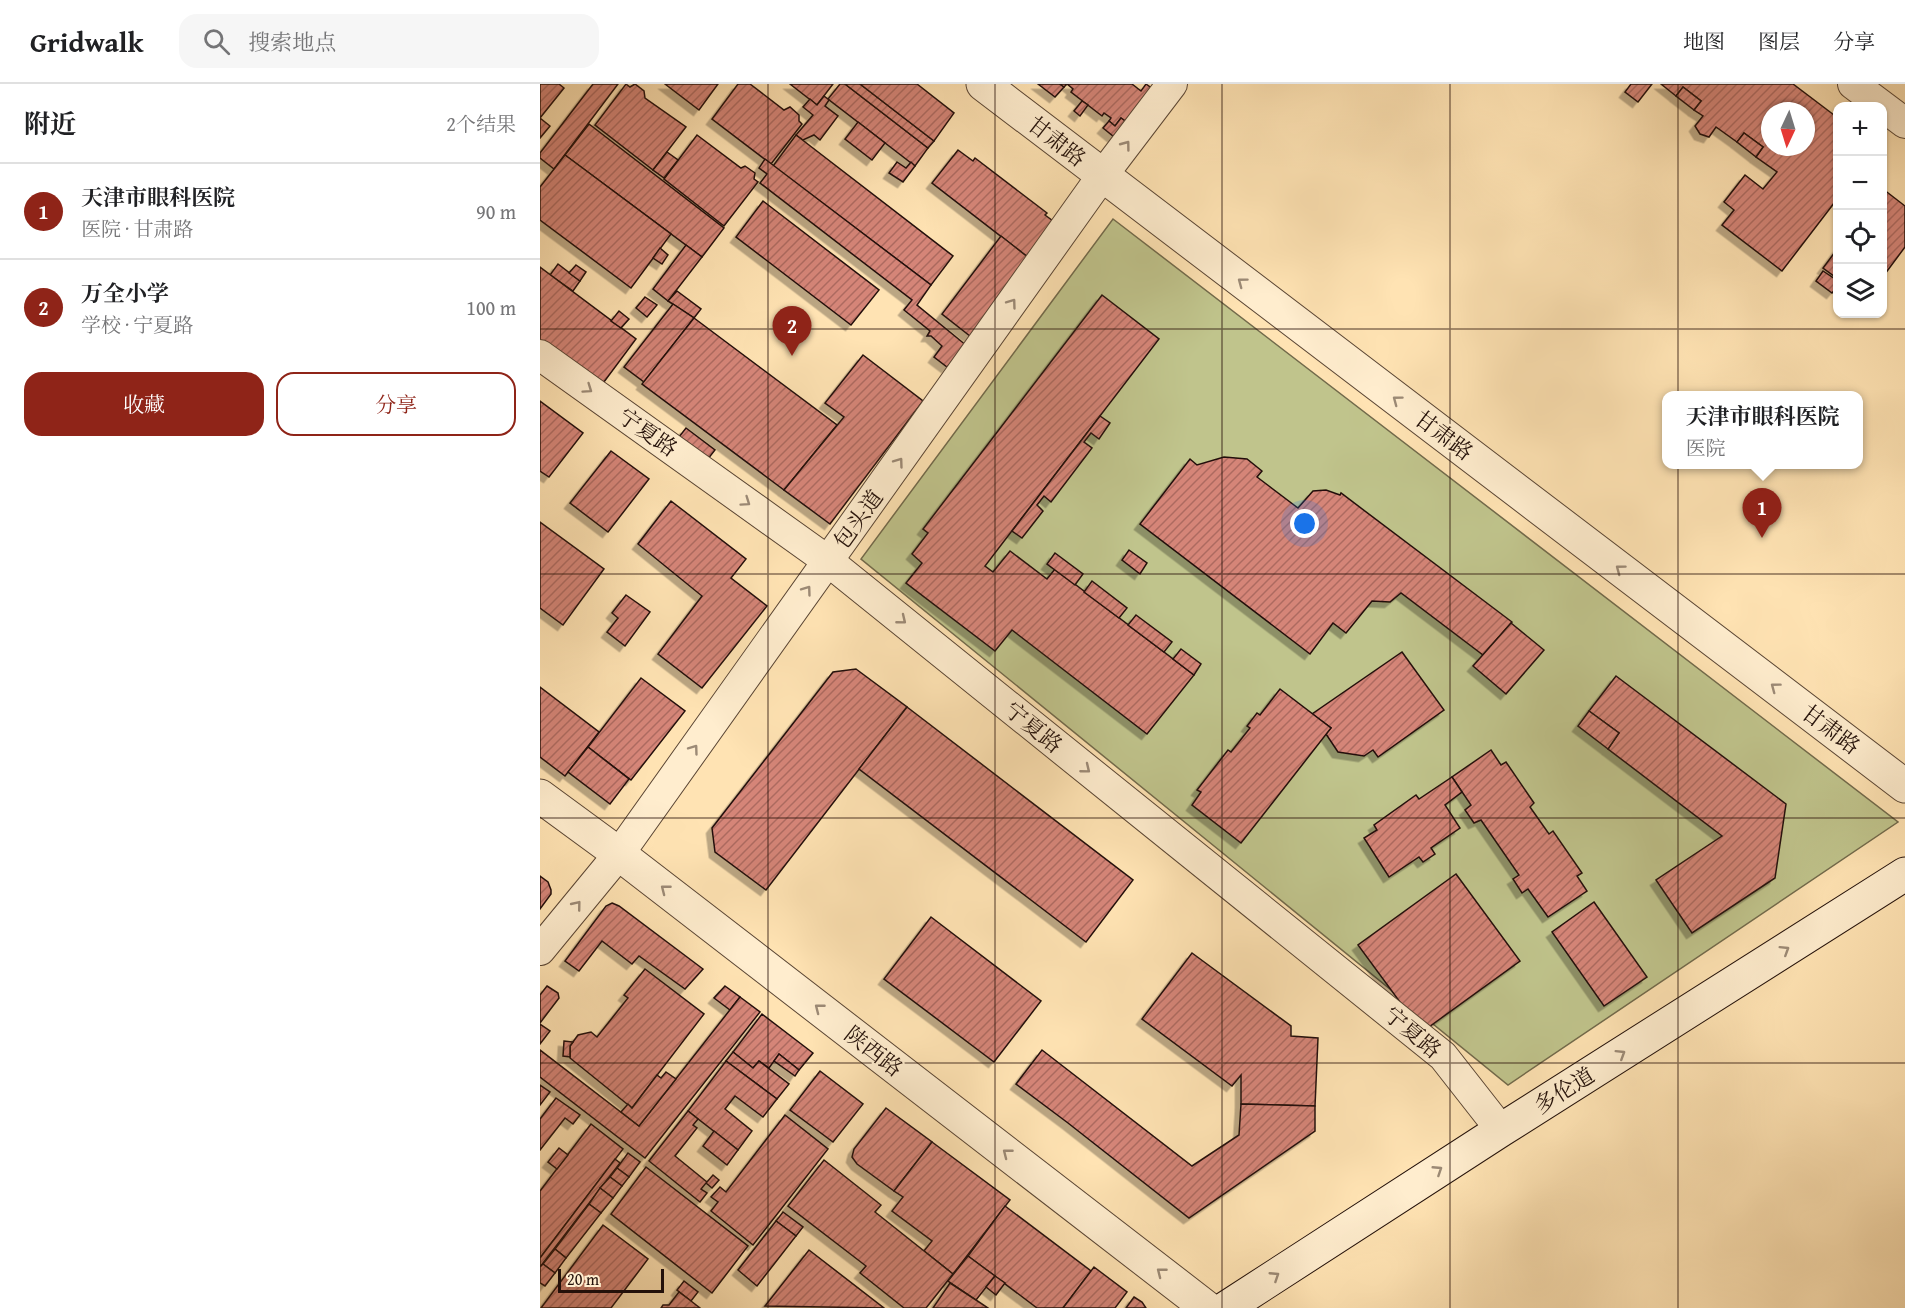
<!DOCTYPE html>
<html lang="zh">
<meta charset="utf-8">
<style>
:root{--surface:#fff;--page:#f6f6f6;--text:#202124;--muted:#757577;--line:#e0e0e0;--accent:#8f2418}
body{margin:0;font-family:"Gentium Book Plus","Noto Serif SC",serif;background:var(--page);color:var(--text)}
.controls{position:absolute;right:18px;top:18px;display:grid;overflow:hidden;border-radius:12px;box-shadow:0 2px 4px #0004}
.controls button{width:54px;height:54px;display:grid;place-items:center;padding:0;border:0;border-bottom:2px solid var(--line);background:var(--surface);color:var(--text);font:30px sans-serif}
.compass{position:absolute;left:1221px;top:18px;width:54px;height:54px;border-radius:50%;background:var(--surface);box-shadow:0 2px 4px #0004;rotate:184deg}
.scale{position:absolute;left:18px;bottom:15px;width:106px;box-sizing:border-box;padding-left:6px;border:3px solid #24110a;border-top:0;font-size:16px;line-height:21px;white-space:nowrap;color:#24110a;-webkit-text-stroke:4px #ffedce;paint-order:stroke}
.you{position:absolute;left:765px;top:440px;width:21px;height:21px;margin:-15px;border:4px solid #fff;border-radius:50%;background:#1a73e8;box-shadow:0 0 0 9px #1a73e833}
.badge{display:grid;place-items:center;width:39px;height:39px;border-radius:50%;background:var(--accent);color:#fff;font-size:20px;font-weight:700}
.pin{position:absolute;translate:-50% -50px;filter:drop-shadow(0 2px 3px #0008)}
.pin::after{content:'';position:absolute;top:32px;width:21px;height:18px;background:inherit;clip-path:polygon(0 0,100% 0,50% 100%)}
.popup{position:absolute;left:1122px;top:307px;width:201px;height:78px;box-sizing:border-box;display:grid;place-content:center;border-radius:12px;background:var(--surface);filter:drop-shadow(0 2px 4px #0005);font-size:20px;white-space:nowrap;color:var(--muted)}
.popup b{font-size:22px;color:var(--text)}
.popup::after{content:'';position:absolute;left:50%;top:100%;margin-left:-12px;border:12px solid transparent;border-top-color:var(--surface)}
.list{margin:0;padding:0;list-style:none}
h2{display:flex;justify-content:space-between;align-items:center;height:78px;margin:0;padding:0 24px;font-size:26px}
h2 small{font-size:20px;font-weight:400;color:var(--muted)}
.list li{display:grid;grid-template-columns:39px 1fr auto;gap:18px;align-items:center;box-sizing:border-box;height:96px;padding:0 24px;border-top:2px solid var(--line)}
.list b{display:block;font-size:22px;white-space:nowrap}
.list p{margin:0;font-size:20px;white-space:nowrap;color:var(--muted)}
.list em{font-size:20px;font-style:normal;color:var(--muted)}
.actions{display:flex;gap:12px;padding:18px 24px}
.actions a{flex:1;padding:14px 0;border:2px solid var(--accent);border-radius:18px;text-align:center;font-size:21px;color:var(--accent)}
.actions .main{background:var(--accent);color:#fff}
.icon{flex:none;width:33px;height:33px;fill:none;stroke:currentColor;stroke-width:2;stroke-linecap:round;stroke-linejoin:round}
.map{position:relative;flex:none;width:1365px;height:1224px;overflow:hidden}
header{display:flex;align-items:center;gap:36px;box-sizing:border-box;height:84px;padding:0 30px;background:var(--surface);border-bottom:2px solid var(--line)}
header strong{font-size:28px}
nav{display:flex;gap:33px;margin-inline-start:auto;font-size:21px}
.search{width:420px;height:54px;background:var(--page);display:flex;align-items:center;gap:15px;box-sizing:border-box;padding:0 21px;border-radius:18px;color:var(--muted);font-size:22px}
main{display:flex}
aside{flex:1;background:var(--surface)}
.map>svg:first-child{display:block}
</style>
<header>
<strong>Gridwalk</strong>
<div class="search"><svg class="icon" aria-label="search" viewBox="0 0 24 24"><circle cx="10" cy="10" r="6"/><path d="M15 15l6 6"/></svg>搜索地点</div>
<nav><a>地图</a><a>图层</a><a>分享</a></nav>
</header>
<main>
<aside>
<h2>附近<small>2个结果</small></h2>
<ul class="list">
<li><span class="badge">1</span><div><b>天津市眼科医院</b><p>医院 · 甘肃路</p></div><em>90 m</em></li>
<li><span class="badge">2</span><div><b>万全小学</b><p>学校 · 宁夏路</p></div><em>100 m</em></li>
</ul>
<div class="actions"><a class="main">收藏</a><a>分享</a></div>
</aside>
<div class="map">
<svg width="1365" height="1224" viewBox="0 0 1365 1224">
<defs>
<pattern id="building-hatch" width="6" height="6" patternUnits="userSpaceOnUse" patternTransform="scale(1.5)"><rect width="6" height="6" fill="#d58578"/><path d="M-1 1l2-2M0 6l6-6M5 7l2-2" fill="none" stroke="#ad6b61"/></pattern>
<filter id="shadow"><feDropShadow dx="-5.5" dy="5.5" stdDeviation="0" flood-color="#0004"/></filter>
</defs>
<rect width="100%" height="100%" fill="#ffe3b3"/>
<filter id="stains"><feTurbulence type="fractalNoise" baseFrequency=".00333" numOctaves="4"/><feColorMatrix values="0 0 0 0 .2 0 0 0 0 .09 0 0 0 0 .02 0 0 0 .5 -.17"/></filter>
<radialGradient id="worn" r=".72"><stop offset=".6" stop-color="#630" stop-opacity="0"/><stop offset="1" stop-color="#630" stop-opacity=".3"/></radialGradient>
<path fill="#c0c48c" stroke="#726a4b" stroke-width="1.5" d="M 573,135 L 1358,738 L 968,1001 L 321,475 Z"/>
<g fill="url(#building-hatch)" stroke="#24110a" stroke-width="1.5" fill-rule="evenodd" filter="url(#shadow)">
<path d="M 0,0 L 19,0 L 24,4 L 0,34 L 10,42 L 0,54 Z"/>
<path d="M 53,0 L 78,0 L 14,85 L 0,74 L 0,69 Z"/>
<path d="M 86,0 L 90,3 L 95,0 L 104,7 L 105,14 L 146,43 L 113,86 L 55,41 Z"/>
<path d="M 125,0 L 178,0 L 159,26 Z"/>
<path d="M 198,0 L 210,0 L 244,26 L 250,23 L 259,31 L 259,37 L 262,40 L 231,80 L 172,35 Z"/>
<path d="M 250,0 L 293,0 L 277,21 Z"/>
<path d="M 300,0 L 305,0 L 388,64 L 375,82 L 288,15 Z"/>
<path d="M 305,0 L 320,0 L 394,57 L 388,64 Z"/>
<path d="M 320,0 L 377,0 L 414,29 L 394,57 Z"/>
<path d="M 498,0 L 520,0 L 524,3 L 515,13 Z"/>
<path d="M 520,0 L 592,0 L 601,7 L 606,0 L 617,8 L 592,42 L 581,34 L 575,42 L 569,37 L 571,34 L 564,29 L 562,32 L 531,8 L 533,5 L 527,0 L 524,3 Z"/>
<path d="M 1091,0 L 1112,0 L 1098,18 L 1085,8 Z"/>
<path d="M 1121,0 L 1253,0 L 1298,34 L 1298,114 L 1242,187 L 1182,141 L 1194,126 L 1184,118 L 1205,91 L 1223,105 L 1237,88 L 1216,73 L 1223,63 L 1204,49 L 1197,58 L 1176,43 L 1169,53 L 1160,50 L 1155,42 L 1163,32 L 1154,26 L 1161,17 L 1143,3 L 1136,12 ZM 1230,27 L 1266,27 L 1266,63 L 1230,63 Z"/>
<path d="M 1143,3 L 1161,17 L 1154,26 L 1136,12 Z"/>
<path d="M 284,12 L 289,16 L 285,22 L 298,32 L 280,56 L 274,51 L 263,56 L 256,51 L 273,31 L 263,23 L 270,15 L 277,21 Z"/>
<path d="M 542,17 L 548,21 L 540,32 L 534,27 Z"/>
<path d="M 581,34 L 592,42 L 573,52 L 563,44 L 569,37 L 575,42 Z"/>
<path d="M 318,38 L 345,59 L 332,76 L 305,55 Z"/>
<path d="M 49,40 L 184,144 L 162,173 L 25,71 Z"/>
<path d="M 1204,49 L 1223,63 L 1216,73 L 1197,58 Z"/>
<path d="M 157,51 L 201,84 L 205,82 L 215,89 L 214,95 L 218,98 L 184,142 L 124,95 Z"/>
<path d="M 256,51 L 413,172 L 391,201 L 233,82 Z"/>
<path d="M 418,66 L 433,77 L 435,74 L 507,129 L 505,131 L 521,143 L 494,178 L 392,99 Z"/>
<path d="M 127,68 L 138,76 L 124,94 L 113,86 Z"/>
<path d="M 25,71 L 131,150 L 91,204 L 0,136 L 0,103 Z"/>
<path d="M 225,75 L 391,201 L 377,221 L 427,262 L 407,283 L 394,273 L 402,262 L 391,252 L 387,252 L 390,247 L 364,226 L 372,216 L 220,99 L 227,90 L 219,84 Z"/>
<path d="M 357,78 L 366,84 L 371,78 L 375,82 L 363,98 L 349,89 Z"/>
<path d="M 1343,105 L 1365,122 L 1365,163 L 1342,194 Z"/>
<path d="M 223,117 L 339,206 L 311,241 L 196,153 Z"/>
<path d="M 461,152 L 494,178 L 435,256 L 402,230 Z"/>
<path d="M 146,161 L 162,173 L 128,217 L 113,205 Z"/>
<path d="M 120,164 L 128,171 L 122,180 L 113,174 Z"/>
<path d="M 1298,164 L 1298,195 L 1283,184 Z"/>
<path d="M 18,180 L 40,197 L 33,207 L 10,191 Z"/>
<path d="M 36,181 L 46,188 L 40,197 L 29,189 Z"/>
<path d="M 0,183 L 96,255 L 61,302 L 0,256 Z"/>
<path d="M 1283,187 L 1298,197 L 1298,202 L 1292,209 L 1276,197 Z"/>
<path d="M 137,207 L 161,225 L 154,234 L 128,217 Z"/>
<path d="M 562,211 L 619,255 L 445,482 L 453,488 L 470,467 L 507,495 L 515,485 L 654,591 L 607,650 L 472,546 L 455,567 L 366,499 L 382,479 L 372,470 L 388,449 L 383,445 Z"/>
<path d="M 105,213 L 117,221 L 107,233 L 96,224 Z"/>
<path d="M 133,220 L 154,234 L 104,298 L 84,283 Z"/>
<path d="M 79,227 L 89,235 L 81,244 L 71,237 Z"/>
<path d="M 154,234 L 297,341 L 244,406 L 102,300 Z"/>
<path d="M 323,271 L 383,317 L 290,440 L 244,406 L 304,333 L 285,319 Z"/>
<path d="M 0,317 L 43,349 L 9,393 L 0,387 Z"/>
<path d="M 560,332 L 570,339 L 559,355 L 551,349 L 544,358 L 552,364 L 511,418 L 504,412 L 497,421 L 503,427 L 482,454 L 472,447 Z"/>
<path d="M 146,344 L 175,366 L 164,380 L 135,358 Z"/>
<path d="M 71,367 L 109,395 L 68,448 L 30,419 Z"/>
<path d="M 684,373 L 707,375 L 722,387 L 717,393 L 758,424 L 773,407 L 786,406 L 800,411 L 801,409 L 972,538 L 943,571 L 861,509 L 850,518 L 832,517 L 806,549 L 793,539 L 770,570 L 600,440 L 650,375 L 657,381 Z"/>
<path d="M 131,417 L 206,475 L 191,494 L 227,522 L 162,604 L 118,570 L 162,512 L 98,460 Z"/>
<path d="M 0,438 L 64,485 L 23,541 L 0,524 Z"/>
<path d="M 589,466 L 607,479 L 600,490 L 582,476 Z"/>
<path d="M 515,469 L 543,490 L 535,501 L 507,480 Z"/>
<path d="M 552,497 L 587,524 L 579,534 L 544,508 Z"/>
<path d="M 86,511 L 110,528 L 85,562 L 67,548 L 78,534 L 72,529 Z"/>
<path d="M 596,531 L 632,558 L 624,568 L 588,541 Z"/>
<path d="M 971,539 L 1004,566 L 966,610 L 933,582 Z"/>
<path d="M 641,565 L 661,580 L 654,591 L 633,575 Z"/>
<path d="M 862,568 L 904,626 L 838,673 L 833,666 L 824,672 L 798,668 L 786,650 L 791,644 L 772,630 Z"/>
<path d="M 316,585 L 367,623 L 226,806 L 175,768 L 172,744 L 293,588 Z"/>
<path d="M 1076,592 L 1246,720 L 1235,794 L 1152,849 L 1116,796 L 1182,752 L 1068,665 L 1079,649 L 1049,627 Z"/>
<path d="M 101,594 L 145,627 L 91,696 L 48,663 Z"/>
<path d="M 0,603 L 59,648 L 25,692 L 0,673 Z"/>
<path d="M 740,605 L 791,644 L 701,759 L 652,721 L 661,708 L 657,706 L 688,666 L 691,668 L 710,644 L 707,642 L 717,629 L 720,631 Z"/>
<path d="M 367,623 L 593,796 L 546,858 L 319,685 Z"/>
<path d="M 1049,627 L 1079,649 L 1068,665 L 1038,642 Z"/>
<path d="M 48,663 L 89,695 L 70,720 L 28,688 Z"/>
<path d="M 951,666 L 961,681 L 966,678 L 994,719 L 990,723 L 1009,750 L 1013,747 L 1042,789 L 1037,792 L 1047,807 L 1008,833 L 988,805 L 982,809 L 973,795 L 979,791 L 941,736 L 934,739 L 925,726 L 931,721 L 912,693 Z"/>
<path d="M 912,693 L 922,708 L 905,721 L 920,744 L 891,764 L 895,770 L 883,778 L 879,773 L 849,793 L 824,754 L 837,746 L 834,741 L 876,711 L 879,715 Z"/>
<path d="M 916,790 L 980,877 L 882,948 L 818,861 Z"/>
<path d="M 0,792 L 8,798 L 11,806 L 11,810 L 0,825 Z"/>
<path d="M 1054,818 L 1107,893 L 1064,922 L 1012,848 Z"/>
<path d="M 72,819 L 79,822 L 163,885 L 145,905 L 99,872 L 92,880 L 62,857 L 39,887 L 25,877 L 66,822 Z"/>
<path d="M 391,833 L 501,917 L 454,978 L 344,895 Z"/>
<path d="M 652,869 L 751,942 L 751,952 L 778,954 L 775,1022 L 701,1020 L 701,991 L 692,1002 L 602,935 Z"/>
<path d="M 105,885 L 164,930 L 92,1024 L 30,974 L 30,962 L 38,951 L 51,948 L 57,953 L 88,914 L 84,911 Z"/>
<path d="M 7,902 L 18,909 L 19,914 L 0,939 L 0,911 Z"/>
<path d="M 185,902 L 200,913 L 190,926 L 174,914 Z"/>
<path d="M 200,913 L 220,928 L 105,1074 L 0,993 L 0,966 L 99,1042 Z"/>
<path d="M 222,930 L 273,969 L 259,986 L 239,970 L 229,984 L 219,977 L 213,984 L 193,968 Z"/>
<path d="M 0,940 L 10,947 L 0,960 Z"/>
<path d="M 24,957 L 33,958 L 30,962 L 30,973 L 23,972 Z"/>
<path d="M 502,966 L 652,1082 L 699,1051 L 701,1020 L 775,1022 L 775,1047 L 649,1134 L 528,1039 L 476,1000 Z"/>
<path d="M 193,968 L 213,984 L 219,977 L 249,1000 L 237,1015 L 186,977 Z"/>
<path d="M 239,970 L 259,986 L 255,992 L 234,977 Z"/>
<path d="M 186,977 L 237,1015 L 223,1033 L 195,1012 L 185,1025 L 212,1047 L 198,1066 L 148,1027 Z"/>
<path d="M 280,987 L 323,1020 L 293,1058 L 250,1026 Z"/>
<path d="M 126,988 L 136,995 L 99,1042 L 81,1028 L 88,1020 L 92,1024 L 117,991 L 121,994 Z"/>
<path d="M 0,1001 L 10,1008 L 0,1021 Z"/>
<path d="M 16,1014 L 40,1031 L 33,1040 L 25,1034 L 0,1066 L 0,1035 Z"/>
<path d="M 346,1024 L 392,1058 L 354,1107 L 317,1080 L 312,1073 L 314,1065 Z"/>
<path d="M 148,1027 L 158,1035 L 153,1041 L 157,1044 L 135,1072 L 167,1098 L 173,1091 L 179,1096 L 172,1104 L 166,1099 L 161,1105 L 167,1109 L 160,1118 L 109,1077 Z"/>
<path d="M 245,1031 L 288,1065 L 213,1161 L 171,1127 L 178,1118 L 171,1113 L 180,1103 L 186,1108 Z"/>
<path d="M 51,1040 L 83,1065 L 0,1174 L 0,1107 Z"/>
<path d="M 174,1047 L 198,1066 L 187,1081 L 163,1062 Z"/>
<path d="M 392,1058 L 470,1116 L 413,1190 L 384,1167 L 392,1157 L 352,1127 L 363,1113 L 354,1107 Z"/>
<path d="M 19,1064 L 28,1071 L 17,1085 L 8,1078 Z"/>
<path d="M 88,1069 L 100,1078 L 89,1093 L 77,1084 Z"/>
<path d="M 75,1075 L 80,1079 L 0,1183 L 0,1174 Z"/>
<path d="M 284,1076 L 341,1121 L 335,1128 L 413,1190 L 386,1224 L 364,1224 L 320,1189 L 326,1182 L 248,1122 Z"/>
<path d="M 106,1083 L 208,1162 L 172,1209 L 71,1130 Z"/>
<path d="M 77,1084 L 89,1093 L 82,1102 L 70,1093 Z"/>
<path d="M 70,1093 L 82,1102 L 73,1114 L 60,1104 Z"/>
<path d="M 60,1104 L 73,1114 L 61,1129 L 49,1120 Z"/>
<path d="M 49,1120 L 61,1129 L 26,1174 L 15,1165 Z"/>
<path d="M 465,1122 L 551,1187 L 523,1224 L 497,1224 L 428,1172 Z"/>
<path d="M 243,1128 L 263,1143 L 256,1152 L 236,1137 Z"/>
<path d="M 236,1137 L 256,1152 L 217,1202 L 198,1186 Z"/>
<path d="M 63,1141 L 108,1175 L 71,1224 L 1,1224 Z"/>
<path d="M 15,1165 L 26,1174 L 15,1189 L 3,1180 Z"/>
<path d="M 269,1166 L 344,1224 L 225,1222 Z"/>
<path d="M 428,1172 L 455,1192 L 436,1216 L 408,1197 Z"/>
<path d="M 3,1180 L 15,1189 L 5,1202 L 0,1199 L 0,1183 Z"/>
<path d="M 554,1183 L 587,1208 L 575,1224 L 523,1224 Z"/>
<path d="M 455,1192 L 465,1199 L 456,1211 L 446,1203 Z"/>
<path d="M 144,1197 L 158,1208 L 151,1217 L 137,1206 Z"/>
<path d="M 410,1199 L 436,1216 L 448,1224 L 393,1224 Z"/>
<path d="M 139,1208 L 151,1217 L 160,1224 L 121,1224 L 123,1221 L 129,1221 Z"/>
<path d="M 594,1213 L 602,1218 L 606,1224 L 586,1224 Z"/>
</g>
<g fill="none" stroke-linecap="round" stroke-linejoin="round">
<defs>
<g id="minor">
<path d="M 1313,0 L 1365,39"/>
<path d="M 0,271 L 288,477 L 903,972 L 961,1046"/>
<path d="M 0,866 L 79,770 L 562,92 L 632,0"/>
</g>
<g id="tertiary">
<path d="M 443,0 L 1365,702"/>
<path d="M 0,712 L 79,770 L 667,1224"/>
</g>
<path id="secondary" d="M 686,1224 L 961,1046 L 1365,790"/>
</defs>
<use href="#minor" stroke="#5b4634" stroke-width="32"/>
<use href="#tertiary" stroke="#5b4634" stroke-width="35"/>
<use href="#secondary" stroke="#24110a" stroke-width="35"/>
<use href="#minor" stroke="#ffedce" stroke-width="30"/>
<use href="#tertiary" stroke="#ffedce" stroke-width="33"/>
<use href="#secondary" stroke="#ffedce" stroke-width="33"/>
</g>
<defs><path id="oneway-chevron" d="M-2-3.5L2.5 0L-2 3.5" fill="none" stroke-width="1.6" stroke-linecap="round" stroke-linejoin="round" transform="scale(1.5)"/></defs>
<g stroke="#9c8a76">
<use href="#oneway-chevron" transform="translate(586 61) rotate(-53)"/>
<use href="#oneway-chevron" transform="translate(702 198) rotate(-143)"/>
<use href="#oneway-chevron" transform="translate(472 219) rotate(-54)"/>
<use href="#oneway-chevron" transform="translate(48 305) rotate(35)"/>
<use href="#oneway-chevron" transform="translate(857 316) rotate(-143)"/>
<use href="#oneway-chevron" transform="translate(359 378) rotate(-54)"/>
<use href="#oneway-chevron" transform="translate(206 418) rotate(35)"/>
<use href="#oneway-chevron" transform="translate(1080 485) rotate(-143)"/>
<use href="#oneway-chevron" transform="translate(267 506) rotate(-54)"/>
<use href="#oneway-chevron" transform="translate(362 536) rotate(39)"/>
<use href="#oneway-chevron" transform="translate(1235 603) rotate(-143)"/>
<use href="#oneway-chevron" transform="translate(154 665) rotate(-54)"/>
<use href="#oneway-chevron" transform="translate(546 685) rotate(39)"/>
<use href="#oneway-chevron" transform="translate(125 805) rotate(-142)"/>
<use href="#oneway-chevron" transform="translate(37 821) rotate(-51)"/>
<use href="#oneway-chevron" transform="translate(1245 866) rotate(-32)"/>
<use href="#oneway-chevron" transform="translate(279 924) rotate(-142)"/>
<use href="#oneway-chevron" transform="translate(1081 970) rotate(-32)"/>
<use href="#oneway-chevron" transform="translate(467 1069) rotate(-142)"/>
<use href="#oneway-chevron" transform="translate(898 1086) rotate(-33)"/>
<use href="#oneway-chevron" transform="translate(621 1188) rotate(-142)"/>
<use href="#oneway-chevron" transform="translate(735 1192) rotate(-33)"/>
</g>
<path fill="none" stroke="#24110a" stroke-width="1.5" stroke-opacity="0.55" d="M 228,0 L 228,1224M 455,0 L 455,1224M 682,0 L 682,1224M 910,0 L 910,1224M 1138,0 L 1138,1224M 0,245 L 1365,245M 0,490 L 1365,490M 0,734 L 1365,734M 0,979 L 1365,979"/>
<g text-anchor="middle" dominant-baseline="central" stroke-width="4.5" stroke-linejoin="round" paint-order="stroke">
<g font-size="22" fill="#24110a" stroke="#ffedce">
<text transform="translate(517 57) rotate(38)">甘肃路</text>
<text transform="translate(108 348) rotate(35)">宁夏路</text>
<text transform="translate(904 351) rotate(37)">甘肃路</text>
<text transform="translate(318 435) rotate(-54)">包头道</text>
<text transform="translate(494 643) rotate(39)">宁夏路</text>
<text transform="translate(1291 645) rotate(37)">甘肃路</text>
<text transform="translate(873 948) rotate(40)">宁夏路</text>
<text transform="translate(334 967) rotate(38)">陕西路</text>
<text transform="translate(1024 1006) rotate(-32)">多伦道</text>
</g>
</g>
<rect width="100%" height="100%" filter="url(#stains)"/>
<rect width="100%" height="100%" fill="url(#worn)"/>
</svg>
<div class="controls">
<button>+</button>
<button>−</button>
<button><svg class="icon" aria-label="locate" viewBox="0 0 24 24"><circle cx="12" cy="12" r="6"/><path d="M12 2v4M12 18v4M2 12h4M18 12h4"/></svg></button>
<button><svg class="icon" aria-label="layers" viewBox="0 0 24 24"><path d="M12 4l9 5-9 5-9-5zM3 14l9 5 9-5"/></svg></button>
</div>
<svg class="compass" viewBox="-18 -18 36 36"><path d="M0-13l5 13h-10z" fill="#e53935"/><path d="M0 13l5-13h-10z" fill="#757577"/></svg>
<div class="scale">20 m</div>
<div class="you"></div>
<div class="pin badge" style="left:1222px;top:454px">1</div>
<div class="popup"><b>天津市眼科医院</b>医院</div>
<div class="pin badge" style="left:252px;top:272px">2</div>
</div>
</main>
